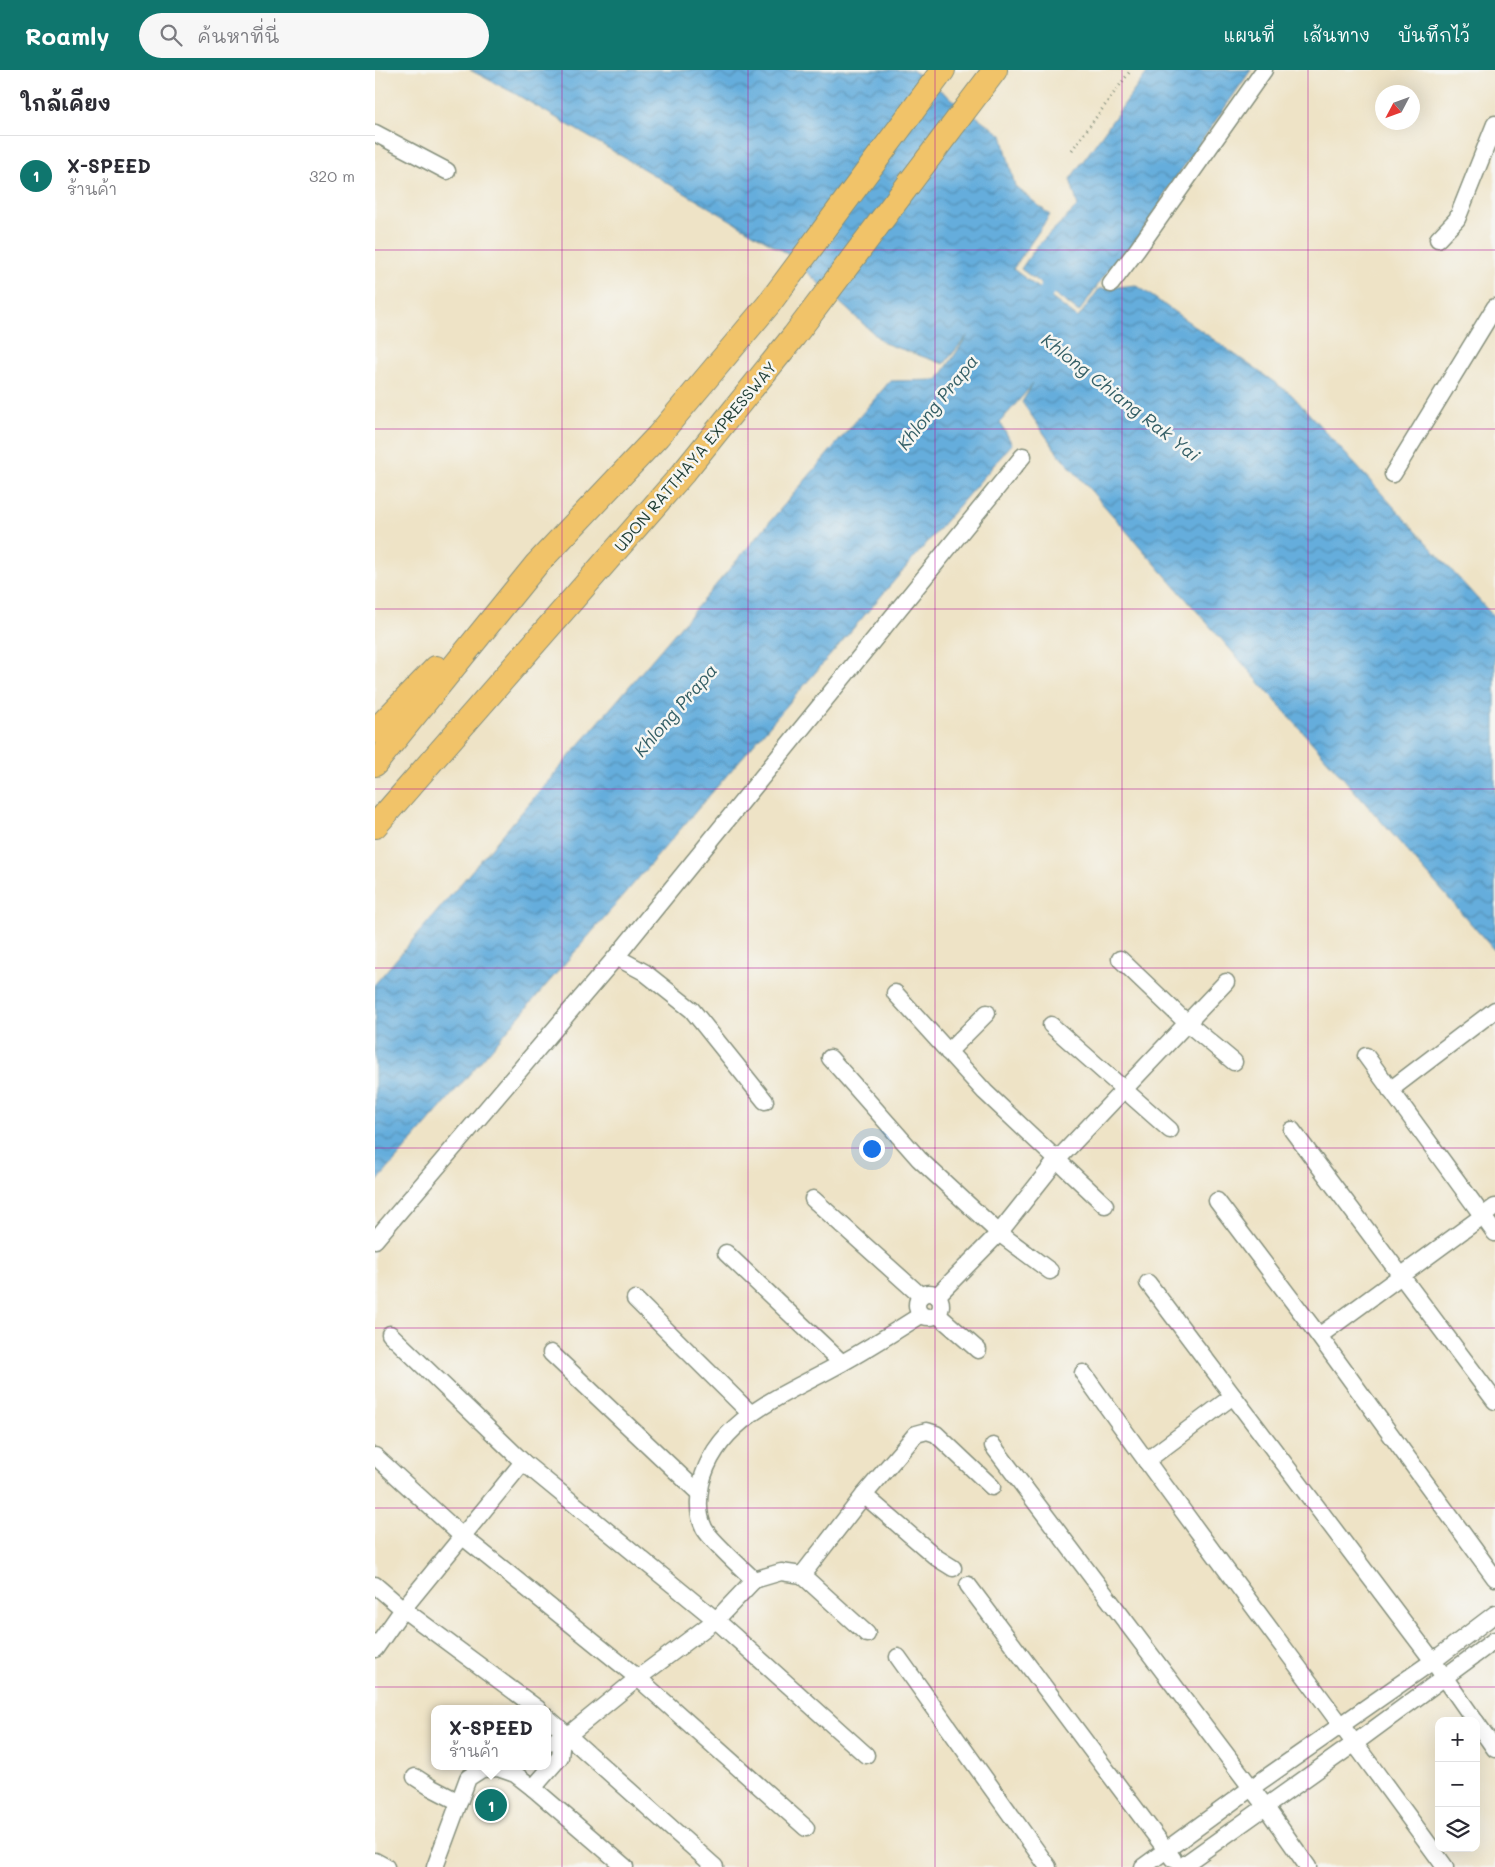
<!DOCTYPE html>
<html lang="th">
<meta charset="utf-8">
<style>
:root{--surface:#fff;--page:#f7f7f7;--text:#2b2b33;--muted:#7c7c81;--line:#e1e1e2;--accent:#0f766e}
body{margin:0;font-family:Mali,"Playpen Sans Thai",sans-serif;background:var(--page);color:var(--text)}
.controls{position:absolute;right:15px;bottom:15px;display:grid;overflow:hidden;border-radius:10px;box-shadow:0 5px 20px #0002}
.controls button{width:45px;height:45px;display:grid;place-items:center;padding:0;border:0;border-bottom:1px solid var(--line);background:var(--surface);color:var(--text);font:25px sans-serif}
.compass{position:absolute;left:1000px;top:15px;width:45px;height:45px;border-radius:50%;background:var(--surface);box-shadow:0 5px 20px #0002;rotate:229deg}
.you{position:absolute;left:496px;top:1078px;width:18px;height:18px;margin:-12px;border:4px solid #fff;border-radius:50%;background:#1a73e8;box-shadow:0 0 0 8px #1a73e833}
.badge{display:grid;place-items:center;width:32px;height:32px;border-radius:50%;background:var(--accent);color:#fff;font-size:16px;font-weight:700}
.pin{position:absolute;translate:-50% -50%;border:2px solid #fff;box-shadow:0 1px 5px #0006}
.popup{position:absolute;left:56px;top:1635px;width:120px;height:65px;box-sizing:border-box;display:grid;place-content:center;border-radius:10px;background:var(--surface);filter:drop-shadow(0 1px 4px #0005);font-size:16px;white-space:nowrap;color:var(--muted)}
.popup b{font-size:19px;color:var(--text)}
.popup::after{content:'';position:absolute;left:50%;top:100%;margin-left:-10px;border:10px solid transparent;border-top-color:var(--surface)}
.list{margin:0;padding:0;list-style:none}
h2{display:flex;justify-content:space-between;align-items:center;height:65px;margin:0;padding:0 20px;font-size:21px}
h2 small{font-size:16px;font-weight:400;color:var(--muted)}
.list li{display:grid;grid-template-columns:32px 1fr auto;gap:15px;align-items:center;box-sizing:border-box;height:80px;padding:0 20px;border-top:1px solid var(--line)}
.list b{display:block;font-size:19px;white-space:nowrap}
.list p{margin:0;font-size:16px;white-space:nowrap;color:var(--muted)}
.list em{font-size:16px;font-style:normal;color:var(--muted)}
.icon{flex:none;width:28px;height:28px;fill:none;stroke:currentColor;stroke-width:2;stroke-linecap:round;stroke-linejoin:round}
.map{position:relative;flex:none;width:1120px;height:1797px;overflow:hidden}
header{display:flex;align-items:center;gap:30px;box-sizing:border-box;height:70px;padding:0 25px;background:var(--accent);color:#fff}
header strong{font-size:24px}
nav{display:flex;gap:28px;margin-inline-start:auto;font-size:18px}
.search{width:350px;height:45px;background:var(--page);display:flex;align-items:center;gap:12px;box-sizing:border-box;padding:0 18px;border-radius:28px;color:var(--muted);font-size:19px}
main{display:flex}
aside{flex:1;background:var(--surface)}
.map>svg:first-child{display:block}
</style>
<header>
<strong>Roamly</strong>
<div class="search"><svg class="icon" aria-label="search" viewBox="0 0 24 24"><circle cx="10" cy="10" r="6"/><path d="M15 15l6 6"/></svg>ค้นหาที่นี่</div>
<nav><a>แผนที่</a><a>เส้นทาง</a><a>บันทึกไว้</a></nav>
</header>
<main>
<aside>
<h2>ใกล้เคียง<small></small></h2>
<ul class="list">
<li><span class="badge">1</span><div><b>X-SPEED</b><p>ร้านค้า</p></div><em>320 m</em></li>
</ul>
</aside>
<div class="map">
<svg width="1120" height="1797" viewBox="0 0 1120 1797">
<defs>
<pattern id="water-waves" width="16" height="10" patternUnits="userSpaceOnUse" patternTransform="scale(1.25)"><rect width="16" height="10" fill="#65addc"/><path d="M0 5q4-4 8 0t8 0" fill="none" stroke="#538eb3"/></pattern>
</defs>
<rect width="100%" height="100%" fill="#f6f6f2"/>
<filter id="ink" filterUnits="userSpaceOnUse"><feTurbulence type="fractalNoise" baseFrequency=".02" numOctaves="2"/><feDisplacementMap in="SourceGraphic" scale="10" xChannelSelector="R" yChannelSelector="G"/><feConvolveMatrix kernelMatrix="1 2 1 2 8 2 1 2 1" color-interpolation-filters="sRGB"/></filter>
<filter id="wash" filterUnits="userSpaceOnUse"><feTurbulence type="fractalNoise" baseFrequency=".0096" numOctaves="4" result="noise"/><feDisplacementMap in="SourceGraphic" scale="20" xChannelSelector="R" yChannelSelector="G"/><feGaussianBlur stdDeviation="1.12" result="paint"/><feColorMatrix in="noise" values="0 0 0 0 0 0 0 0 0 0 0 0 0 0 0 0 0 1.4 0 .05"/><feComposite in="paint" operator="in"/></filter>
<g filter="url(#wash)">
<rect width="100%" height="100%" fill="#eee3c6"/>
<g fill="url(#water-waves)" stroke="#427588">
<path d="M 95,0 L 537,0 L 627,65 L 640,116 L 675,145 L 638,199 L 703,248 L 724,219 L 761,215 L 916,324 L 1120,548 L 1120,881 L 682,382 L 647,332 L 658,314 L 625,352 L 637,374 L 0,1114 L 0,914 L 515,311 L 563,310 L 593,265 L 569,294 L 509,273 L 410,182 L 139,23 Z"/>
<path d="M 774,0 L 876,0 L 786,129 L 787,131 L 757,176 L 741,189 L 704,242 L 646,199 L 661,177 L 703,136 L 695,109 Z"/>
</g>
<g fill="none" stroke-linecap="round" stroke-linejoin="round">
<path stroke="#65addc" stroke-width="16" d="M 670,223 L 686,201"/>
</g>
</g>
<g filter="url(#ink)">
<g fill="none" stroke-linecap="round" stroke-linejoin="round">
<defs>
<g id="minor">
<path d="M 0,63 L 72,101"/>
<path d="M 1063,169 L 1082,149 L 1120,54"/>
<path d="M 736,214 L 762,180 L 889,0"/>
<path d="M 1018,404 L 1120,237"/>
<path d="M 241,887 L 269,902 L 317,940 L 390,1031"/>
<path d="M 745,889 L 811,952 L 859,992"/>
<path d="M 520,923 L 610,1022 L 730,1135"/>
<path d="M 676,955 L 795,1060"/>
<path d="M 573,982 L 612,943"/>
<path d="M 991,986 L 1120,1163"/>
<path d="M 455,988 L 544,1089 L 624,1163 L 675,1201"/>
<path d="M 1015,1020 L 1120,940"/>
<path d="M 917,1060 L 1120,1331"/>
<path d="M 438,1129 L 546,1226"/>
<path d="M 842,1131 L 944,1266 L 1120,1508"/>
<path d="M 0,1170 L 241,887 L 648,386"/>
<path d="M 351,1183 L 467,1293"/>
<path d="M 773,1213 L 1058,1591 L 1100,1651"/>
<circle cx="554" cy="1235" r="12"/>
<path d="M 562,1226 L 624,1163 L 682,1090 L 851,912"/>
<path d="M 260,1229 L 375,1343"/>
<path d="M 563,1245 L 603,1280"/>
<path d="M 15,1264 L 148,1392 L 341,1550 L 491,1685"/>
<path d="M 944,1266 L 1120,1137"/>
<path d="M 176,1283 L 324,1423"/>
<path d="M 708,1303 C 826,1469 950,1631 1070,1797"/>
<path d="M 618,1376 L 890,1736 L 933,1797"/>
<path d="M 0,1386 L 87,1466 L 263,1608 L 431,1758"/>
<path d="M 771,1391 L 858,1326"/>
<path d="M 578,1498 L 562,1488 L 489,1425 L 541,1364 L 552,1361 L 561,1364 L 617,1417"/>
<path d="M 427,1505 L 489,1425"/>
<path d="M 379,1510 L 406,1502 L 427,1505 L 492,1564"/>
<path d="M 0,1515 L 28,1539 L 163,1639"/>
<path d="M 593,1515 L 798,1789"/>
<path d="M 0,1579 L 28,1539 L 148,1392"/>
<path d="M 523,1587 L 673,1797"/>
<path d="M 172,1647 L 340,1797"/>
<path d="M 1101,1652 L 1120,1679"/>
<path d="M 172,1672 L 187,1670 L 263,1608 L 341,1550 L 379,1510 C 369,1500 334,1469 329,1458 C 322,1444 323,1429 326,1414 C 341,1348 412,1324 465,1294 C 493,1279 519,1262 546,1245"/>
<path d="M 40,1707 L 57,1718 L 84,1732"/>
<path d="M 158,1718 L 185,1687 L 187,1670"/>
<path d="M 0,1791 L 11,1797"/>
<path d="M 60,1797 L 93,1708 L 107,1699 L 123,1698 L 140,1704 L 158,1718 L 250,1797"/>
<path d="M 768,1797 L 876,1718 L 1058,1591 L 1120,1544"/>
<path d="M 806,1797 L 980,1673 L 1120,1570"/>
</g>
<g id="highway">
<path d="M 0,661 L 61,598"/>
<path d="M 0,694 L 161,495 L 283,366 L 393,235 L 568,0"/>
<path d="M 0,756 L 309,402 L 419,266 L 620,0"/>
</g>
</defs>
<use href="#minor" stroke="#86907d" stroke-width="19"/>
<use href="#highway" stroke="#86907d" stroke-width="26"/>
<path stroke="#86907d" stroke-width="3" stroke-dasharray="1 4" stroke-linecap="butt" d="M 697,80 L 756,0"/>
<use href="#minor" stroke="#fff" stroke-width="16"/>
<use href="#highway" stroke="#f1c369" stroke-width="24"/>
</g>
</g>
<path fill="none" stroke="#b5179e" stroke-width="1" stroke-opacity="0.55" d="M 187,0 L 187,1797M 373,0 L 373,1797M 560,0 L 560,1797M 747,0 L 747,1797M 933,0 L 933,1797M 0,180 L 1120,180M 0,359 L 1120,359M 0,539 L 1120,539M 0,719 L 1120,719M 0,898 L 1120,898M 0,1078 L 1120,1078M 0,1258 L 1120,1258M 0,1438 L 1120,1438M 0,1617 L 1120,1617"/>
<g text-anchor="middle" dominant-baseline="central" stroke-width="5" stroke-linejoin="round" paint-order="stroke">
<g font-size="16" fill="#1f3d34" stroke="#f6f6f2">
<text transform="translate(320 386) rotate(-50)">UDON RATTHAYA EXPRESSWAY</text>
</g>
<g font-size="18" font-style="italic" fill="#345f66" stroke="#f6f6f2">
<text transform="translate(746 327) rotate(38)">Khlong Chiang Rak Yai</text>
<text transform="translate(562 332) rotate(-51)">Khlong Prapa</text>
<text transform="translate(300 640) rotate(-49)">Khlong Prapa</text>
</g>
</g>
</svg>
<div class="controls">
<button>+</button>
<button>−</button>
<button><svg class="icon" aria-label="layers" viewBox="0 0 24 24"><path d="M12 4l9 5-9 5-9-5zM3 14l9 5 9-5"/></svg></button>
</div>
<svg class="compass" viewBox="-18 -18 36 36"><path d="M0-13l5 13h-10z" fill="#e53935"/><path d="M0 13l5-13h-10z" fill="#7c7c81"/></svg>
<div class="you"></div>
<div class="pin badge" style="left:116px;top:1735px">1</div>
<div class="popup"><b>X-SPEED</b>ร้านค้า</div>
</div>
</main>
